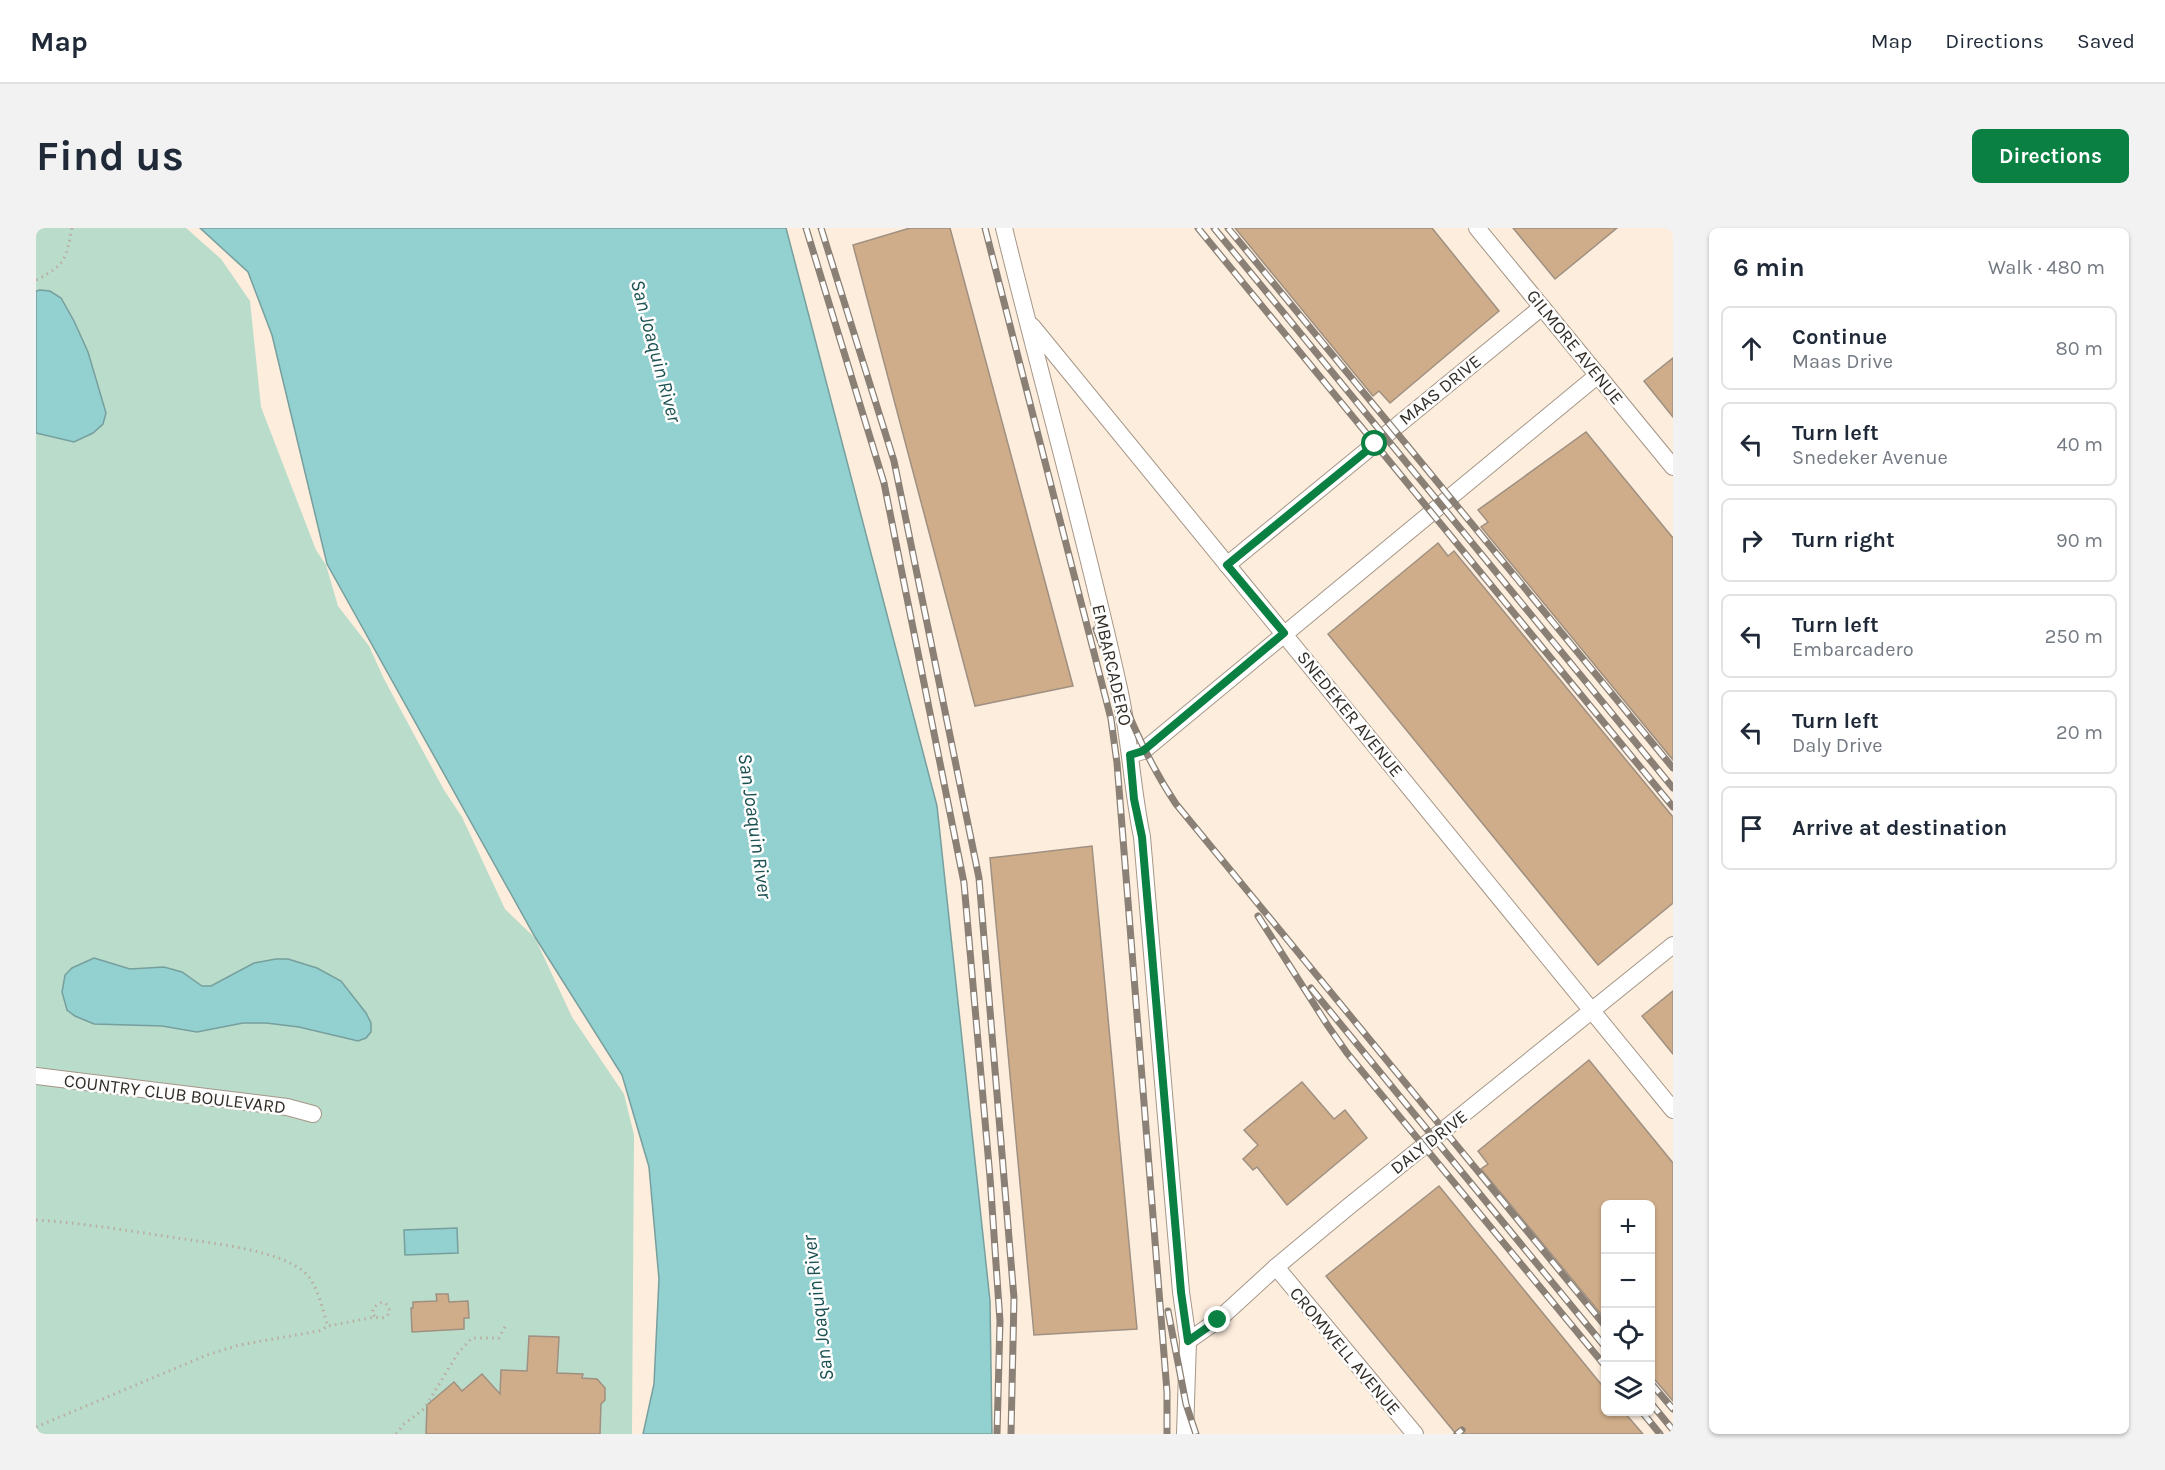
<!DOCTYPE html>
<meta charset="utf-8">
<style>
:root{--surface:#fff;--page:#f2f2f3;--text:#1f2937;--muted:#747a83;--line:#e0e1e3;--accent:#0b8043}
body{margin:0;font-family:Karla,sans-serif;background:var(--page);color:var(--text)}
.controls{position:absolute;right:18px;bottom:18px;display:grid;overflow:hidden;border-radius:9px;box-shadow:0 2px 4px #0004}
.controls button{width:54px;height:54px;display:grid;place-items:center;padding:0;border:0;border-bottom:2px solid var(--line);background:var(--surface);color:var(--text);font:30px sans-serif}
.stop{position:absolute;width:18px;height:18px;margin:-14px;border:4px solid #0b8043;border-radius:50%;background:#fff}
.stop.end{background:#0b8043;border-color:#fff;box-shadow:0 2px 6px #0008}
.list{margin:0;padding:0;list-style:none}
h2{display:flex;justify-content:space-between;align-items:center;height:78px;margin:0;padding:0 24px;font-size:26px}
h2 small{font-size:20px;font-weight:400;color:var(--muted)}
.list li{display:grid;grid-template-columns:39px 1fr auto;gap:18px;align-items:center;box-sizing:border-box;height:84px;margin:0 12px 12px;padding:0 12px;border:2px solid var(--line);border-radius:9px}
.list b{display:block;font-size:22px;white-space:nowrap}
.list p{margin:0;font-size:20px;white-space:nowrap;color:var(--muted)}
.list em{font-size:20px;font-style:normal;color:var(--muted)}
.icon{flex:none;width:33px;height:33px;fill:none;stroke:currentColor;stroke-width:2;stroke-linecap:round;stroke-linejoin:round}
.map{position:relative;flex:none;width:1637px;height:1206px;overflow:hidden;border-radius:9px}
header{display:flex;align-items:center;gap:36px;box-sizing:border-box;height:84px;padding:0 30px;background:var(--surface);border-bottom:2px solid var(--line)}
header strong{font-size:28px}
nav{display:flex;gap:33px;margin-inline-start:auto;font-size:21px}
.intro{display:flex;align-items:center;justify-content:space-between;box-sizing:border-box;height:144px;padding:0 36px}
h1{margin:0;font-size:42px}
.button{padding:15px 27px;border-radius:9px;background:var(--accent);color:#fff;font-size:21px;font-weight:700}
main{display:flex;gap:36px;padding:0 36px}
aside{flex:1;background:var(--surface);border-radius:9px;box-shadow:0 2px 4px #0004}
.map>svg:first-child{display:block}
</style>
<header>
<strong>Map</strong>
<nav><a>Map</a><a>Directions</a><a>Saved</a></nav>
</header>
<div class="intro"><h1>Find us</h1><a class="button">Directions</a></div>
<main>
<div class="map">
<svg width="1637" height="1206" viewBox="0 0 1637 1206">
<rect width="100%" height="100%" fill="#fdeddd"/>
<path fill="#badcca" d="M 0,0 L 150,0 L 185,31 L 214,73 L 225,179 L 280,322 L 290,337 L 302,378 L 333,418 L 348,451 L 408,562 L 426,589 L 469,681 L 499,710 L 536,789 L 588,866 L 598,907 L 596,1206 L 0,1206 Z"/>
<g fill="#93d0d0" stroke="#769f9d" stroke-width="1.5">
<path d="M 164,0 L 750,0 L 901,578 L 954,1073 L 956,1206 L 607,1206 L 618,1156 L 623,1051 L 613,939 L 586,847 L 499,709 L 291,336 L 236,107 L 212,44 Z"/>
<path d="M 4,62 L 14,63 L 25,70 L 38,93 L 52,124 L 70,185 L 67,196 L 57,205 L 38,214 L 0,205 L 0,63 Z"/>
<path d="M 58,730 L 94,741 L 128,739 L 146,744 L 166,758 L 175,758 L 218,735 L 240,731 L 252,731 L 281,740 L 305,753 L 330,785 L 335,795 L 335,804 L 330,810 L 322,813 L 263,799 L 230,795 L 207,795 L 161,804 L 126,798 L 58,796 L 39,788 L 31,782 L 26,764 L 29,747 L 36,740 Z"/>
<path d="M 421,1000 L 422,1025 L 369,1027 L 368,1002 Z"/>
</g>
<g fill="#cfad8a" stroke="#9f9081" stroke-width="1.5">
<path d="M 874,0 L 914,0 L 1037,458 L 939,478 L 817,17 Z"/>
<path d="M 1199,0 L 1396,0 L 1463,83 L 1354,175 L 1343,163 L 1337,168 Z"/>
<path d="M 1477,0 L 1581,0 L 1519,51 Z"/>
<path d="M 1637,130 L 1637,189 L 1608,153 Z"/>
<path d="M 1550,204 L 1637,310 L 1637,532 L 1445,299 L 1452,294 L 1442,282 Z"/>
<path d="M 1402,315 L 1412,328 L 1418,323 L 1637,589 L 1637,675 L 1562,737 L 1292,406 Z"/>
<path d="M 1056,618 L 1101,1101 L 998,1107 L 954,630 Z"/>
<path d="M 1637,763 L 1637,826 L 1606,788 Z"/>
<path d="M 1553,832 L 1637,935 L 1637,1173 L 1614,1146 L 1614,976 L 1569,976 L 1569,1091 L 1445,941 L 1452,936 L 1442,923 Z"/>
<path d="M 1266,854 L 1298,891 L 1309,882 L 1331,910 L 1251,977 L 1221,939 L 1217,942 L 1207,931 L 1222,917 L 1208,902 Z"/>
<path d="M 1403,958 L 1569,1161 L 1569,1184 L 1588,1184 L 1607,1206 L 1420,1206 L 1290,1048 Z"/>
<path d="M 400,1066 L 412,1066 L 413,1074 L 432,1073 L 433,1090 L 428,1090 L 428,1101 L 376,1104 L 375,1080 L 377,1080 L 377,1074 L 401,1073 Z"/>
<path d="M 493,1108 L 523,1109 L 521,1145 L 547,1146 L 546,1150 L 561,1151 L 569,1160 L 569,1172 L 565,1176 L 564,1206 L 390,1206 L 391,1177 L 418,1154 L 426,1163 L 446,1146 L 464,1166 L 465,1142 L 491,1143 Z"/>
</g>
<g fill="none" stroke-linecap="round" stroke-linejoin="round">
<defs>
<g id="minor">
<path d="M 968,0 C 1006,155 1050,309 1084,465 C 1094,512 1096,561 1106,609 L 1145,1064 L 1152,1113 L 1149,1206"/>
<path d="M 1441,0 L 1637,239"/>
<path d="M 996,98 L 1637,882"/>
<path d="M 1191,337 L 1506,79"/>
<path d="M 1094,527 L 1107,523 L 1562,147"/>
<path d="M 0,848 L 251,879 L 277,886"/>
<path d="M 1240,1039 L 1379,1206"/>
<path d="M 1152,1113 L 1182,1092 L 1240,1039 L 1312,979 L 1637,717"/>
</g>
</defs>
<use href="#minor" stroke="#a59687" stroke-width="18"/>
<g stroke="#b9aca0" stroke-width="3" stroke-dasharray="1.5 4.5" stroke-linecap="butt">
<path d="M 0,52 C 30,37 30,31 36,0"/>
<path d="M 0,992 C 48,995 94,1003 141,1010 C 174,1015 244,1022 268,1044 C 282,1056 286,1081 292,1098 L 339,1089 L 346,1090 L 351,1088 L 354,1083 L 350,1076 L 346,1074 L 338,1079 L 336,1085 L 339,1089"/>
<path d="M 0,1199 L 171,1127 L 203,1117 L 283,1103 L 292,1098"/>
<path d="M 360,1206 L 368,1196 L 388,1181 L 422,1125 L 436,1110 L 463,1110 L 470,1097"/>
</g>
<use href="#minor" stroke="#fff" stroke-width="16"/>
<defs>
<g id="rail">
<path d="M 770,0 L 848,255 L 928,655 L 954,949 L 964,1093 L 961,1206"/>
<path d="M 785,0 L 858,233 L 943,650 L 978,1070 L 975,1206"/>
<path d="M 949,0 L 1075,491 L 1081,535 L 1131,1164 L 1131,1206"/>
<path d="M 1162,0 L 1637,579"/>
<path d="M 1178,0 L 1637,560"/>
<path d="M 1192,0 L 1637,540"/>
<path d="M 1060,401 C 1083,463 1103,521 1140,576 L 1570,1099"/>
<path d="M 1222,688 L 1292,798 L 1311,825 L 1570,1139"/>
<path d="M 1275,760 L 1570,1120"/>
<path d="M 1132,1083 L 1150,1176 L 1160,1206"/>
<path d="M 1614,1154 L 1637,1181"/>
<path d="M 1614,1174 L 1637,1202"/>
<path d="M 1606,1184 L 1624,1206"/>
<path d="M 1421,1206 L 1426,1202"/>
</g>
</defs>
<use href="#rail" stroke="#8a8075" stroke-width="7"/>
<use href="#rail" stroke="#fdfdfd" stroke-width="4.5" stroke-dasharray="14" stroke-linecap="butt"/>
</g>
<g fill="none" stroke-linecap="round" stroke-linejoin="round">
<path stroke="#0b8043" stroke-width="8" d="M 1182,1092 L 1152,1113 L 1145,1064 L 1106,609 L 1098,571 L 1094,527 L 1107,523 L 1248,405 L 1191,337 L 1339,216"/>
</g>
<g text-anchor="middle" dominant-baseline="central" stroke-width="5" stroke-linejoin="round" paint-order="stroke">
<g font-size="18" fill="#322c26" stroke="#fdfdfd">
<text transform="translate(1539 119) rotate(51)">GILMORE AVENUE</text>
<text transform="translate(1404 162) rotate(-39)">MAAS DRIVE</text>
<text transform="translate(1076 437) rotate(77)">EMBARCADERO</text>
<text transform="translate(1314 486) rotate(51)">SNEDEKER AVENUE</text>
<text transform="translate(139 866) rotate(7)">COUNTRY CLUB BOULEVARD</text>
<text transform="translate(1393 914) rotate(-38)">DALY DRIVE</text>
<text transform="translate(1309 1123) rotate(50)">CROMWELL AVENUE</text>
</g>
<g font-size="20" font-style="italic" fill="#1c5152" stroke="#fdfdfd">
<text transform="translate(620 123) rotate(75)">San Joaquin River</text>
<text transform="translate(719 598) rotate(82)">San Joaquin River</text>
<text transform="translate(782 1080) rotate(-97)">San Joaquin River</text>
</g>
</g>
</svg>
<div class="controls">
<button>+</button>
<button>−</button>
<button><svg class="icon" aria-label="locate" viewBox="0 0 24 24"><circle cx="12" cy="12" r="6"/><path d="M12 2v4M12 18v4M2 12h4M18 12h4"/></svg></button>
<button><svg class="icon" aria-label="layers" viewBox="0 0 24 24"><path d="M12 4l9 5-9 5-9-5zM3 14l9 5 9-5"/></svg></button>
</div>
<div class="stop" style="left:1339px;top:216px"></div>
<div class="stop end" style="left:1182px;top:1092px"></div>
</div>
<aside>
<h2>6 min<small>Walk · 480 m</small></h2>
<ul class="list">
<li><svg class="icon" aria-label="ahead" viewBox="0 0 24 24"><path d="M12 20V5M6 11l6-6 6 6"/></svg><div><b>Continue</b><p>Maas Drive</p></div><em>80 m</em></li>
<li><svg class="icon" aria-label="left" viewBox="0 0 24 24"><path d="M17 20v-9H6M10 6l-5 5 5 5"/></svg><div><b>Turn left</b><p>Snedeker Avenue</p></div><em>40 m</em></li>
<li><svg class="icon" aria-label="right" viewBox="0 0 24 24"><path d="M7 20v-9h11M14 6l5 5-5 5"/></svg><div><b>Turn right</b></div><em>90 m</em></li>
<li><svg class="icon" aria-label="left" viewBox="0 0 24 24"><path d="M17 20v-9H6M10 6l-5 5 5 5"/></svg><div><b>Turn left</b><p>Embarcadero</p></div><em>250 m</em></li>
<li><svg class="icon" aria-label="left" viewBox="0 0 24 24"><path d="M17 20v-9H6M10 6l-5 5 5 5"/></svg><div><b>Turn left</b><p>Daly Drive</p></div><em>20 m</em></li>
<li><svg class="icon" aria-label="arrive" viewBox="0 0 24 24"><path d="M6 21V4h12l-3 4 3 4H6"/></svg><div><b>Arrive at destination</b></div></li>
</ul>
</aside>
</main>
